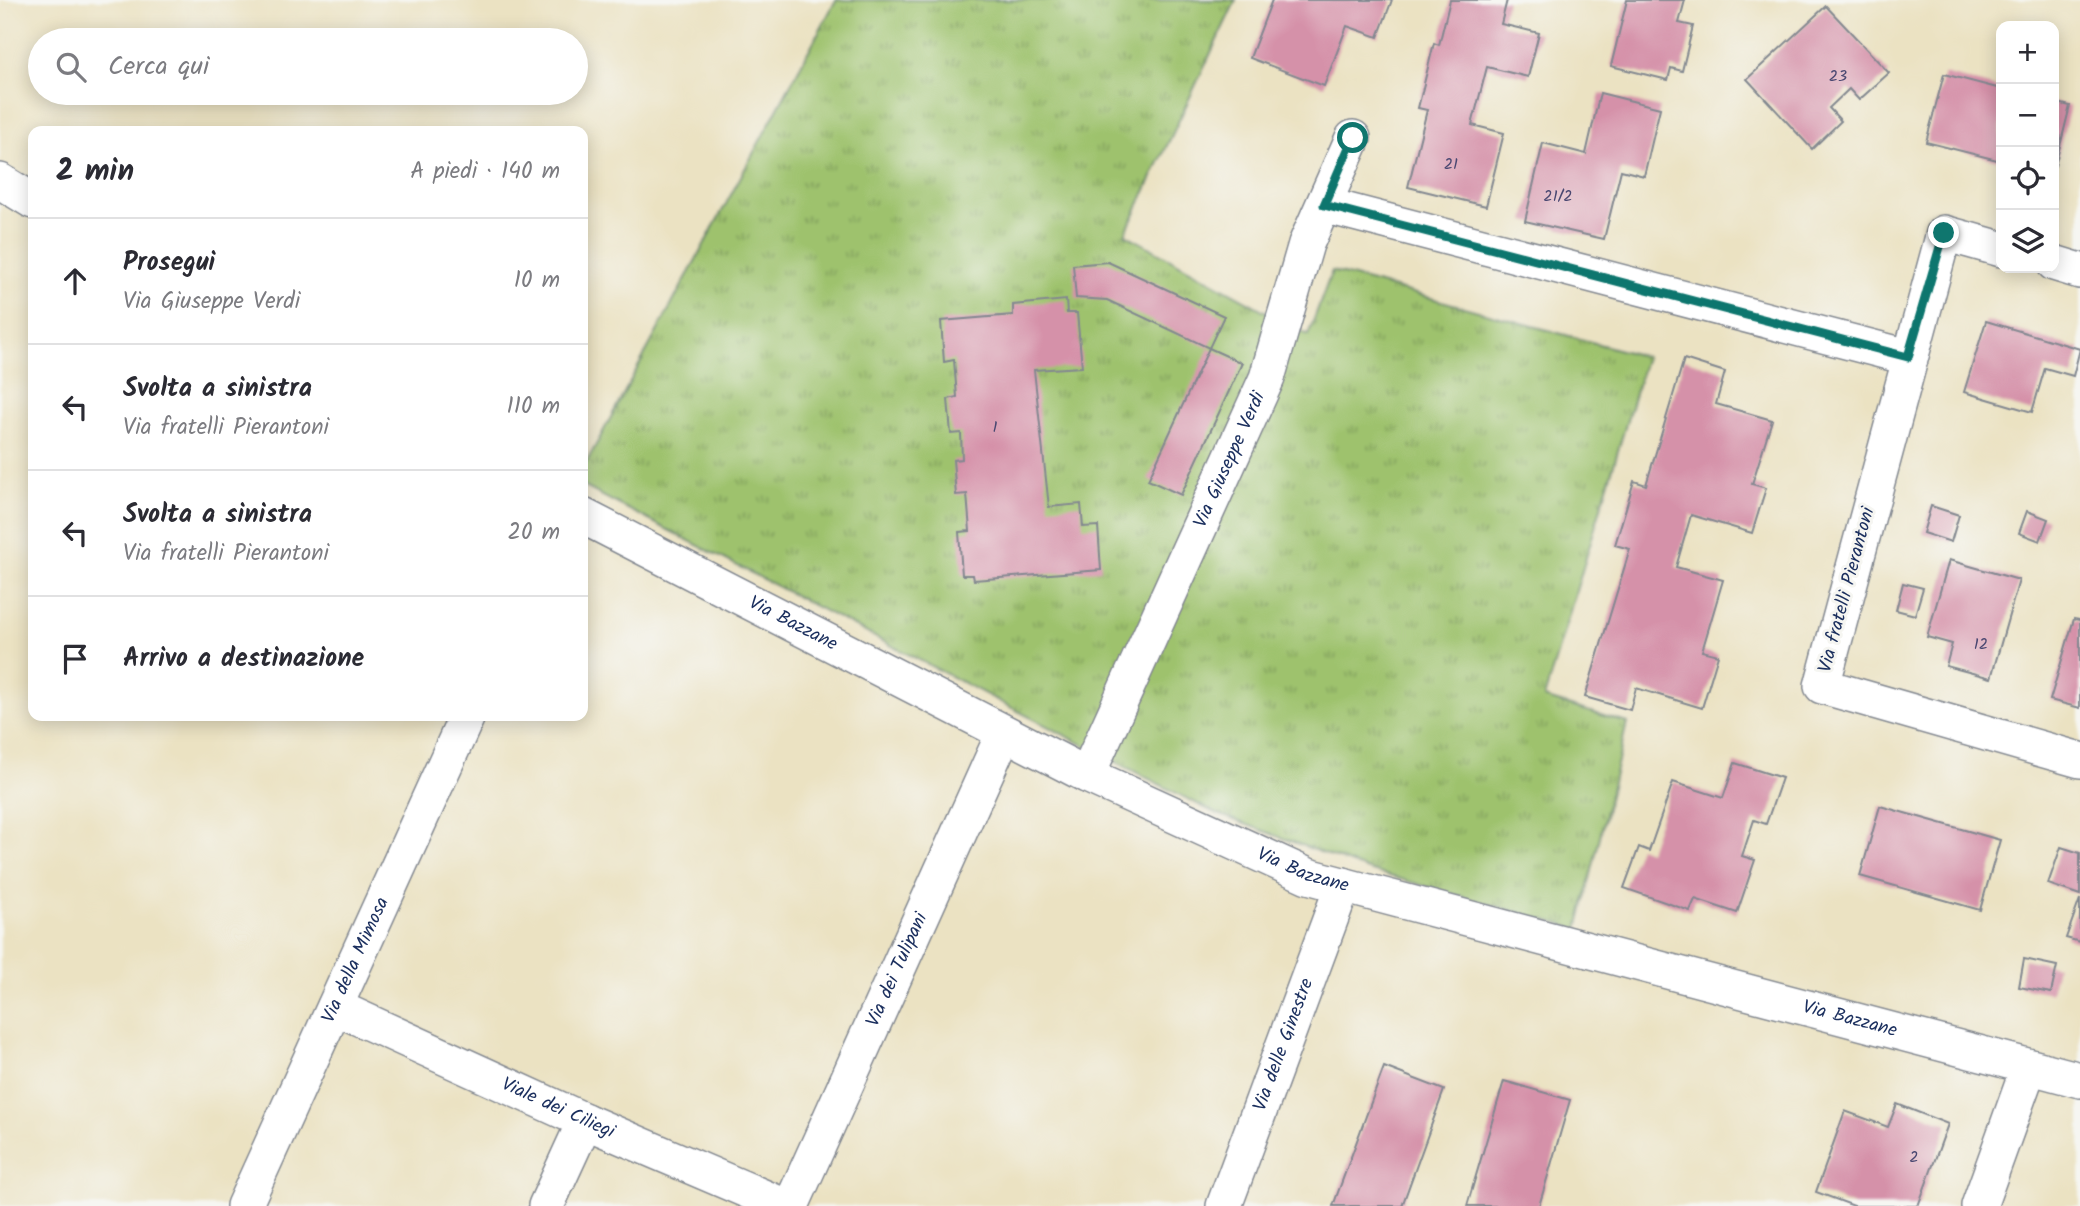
<!DOCTYPE html>
<html lang="it">
<meta charset="utf-8">
<style>
:root{--surface:#fff;--page:#f2f2f3;--text:#2b2b33;--muted:#7c7c81;--line:#e1e1e2}
body{margin:0;font-family:Kalam,sans-serif;background:var(--page);color:var(--text)}
.controls{position:absolute;right:21px;top:21px;display:grid;overflow:hidden;border-radius:14px;box-shadow:0 4px 18px #0003}
.controls button{width:63px;height:63px;display:grid;place-items:center;padding:0;border:0;border-bottom:2px solid var(--line);background:var(--surface);color:var(--text);font:35px sans-serif}
.stop{position:absolute;width:21px;height:21px;margin:-16px;border:5px solid #0f766e;border-radius:50%;background:#fff}
.stop.end{background:#0f766e;border-color:#fff;box-shadow:0 2px 7px #0008}
.list{margin:0;padding:0;list-style:none}
h2{display:flex;justify-content:space-between;align-items:center;height:91px;margin:0;padding:0 28px;font-size:30px}
h2 small{font-size:23px;font-weight:400;color:var(--muted)}
.list li{display:grid;grid-template-columns:46px 1fr auto;gap:21px;align-items:center;box-sizing:border-box;height:126px;padding:0 28px;border-top:2px solid var(--line)}
.list b{display:block;font-size:26px;white-space:nowrap}
.list p{margin:0;font-size:23px;white-space:nowrap;color:var(--muted)}
.list em{font-size:23px;font-style:normal;color:var(--muted)}
.icon{flex:none;width:38px;height:38px;fill:none;stroke:currentColor;stroke-width:2;stroke-linecap:round;stroke-linejoin:round}
.map{position:relative;flex:none;width:2080px;height:1206px;overflow:hidden}
.search{position:absolute;background:var(--surface);box-shadow:0 4px 18px #0003;left:28px;top:28px;width:560px;height:77px;display:flex;align-items:center;gap:18px;box-sizing:border-box;padding:0 24px;border-radius:38px;color:var(--muted);font-size:26px}
.panel{position:absolute;background:var(--surface);box-shadow:0 4px 18px #0003;left:28px;top:126px;width:560px;height:595px;border-radius:14px}
.map>svg:first-child{display:block}
</style>
<div class="map">
<svg width="2080" height="1206" viewBox="0 0 2080 1206">
<defs>
<pattern id="grass-tufts" width="24" height="20" patternUnits="userSpaceOnUse" patternTransform="scale(1.75)"><rect width="24" height="20" fill="#9ec26d"/><path d="M3 7l-1-3M5 7V3M7 7l1-3M15 17l-1-3M17 17v-4M19 17l1-3" fill="none" stroke="#809e5d"/></pattern>
</defs>
<rect width="100%" height="100%" fill="#f6f6f2"/>
<filter id="ink" filterUnits="userSpaceOnUse"><feTurbulence type="fractalNoise" baseFrequency=".0143" numOctaves="2"/><feDisplacementMap in="SourceGraphic" scale="14" xChannelSelector="R" yChannelSelector="G"/><feConvolveMatrix kernelMatrix="1 2 1 2 8 2 1 2 1" color-interpolation-filters="sRGB"/></filter>
<filter id="wash" filterUnits="userSpaceOnUse"><feTurbulence type="fractalNoise" baseFrequency=".00686" numOctaves="4" result="noise"/><feDisplacementMap in="SourceGraphic" scale="28" xChannelSelector="R" yChannelSelector="G"/><feGaussianBlur stdDeviation="1.57" result="paint"/><feColorMatrix in="noise" values="0 0 0 0 0 0 0 0 0 0 0 0 0 0 0 0 0 1.4 0 .05"/><feComposite in="paint" operator="in"/></filter>
<g filter="url(#wash)">
<rect width="100%" height="100%" fill="#ebe2c2"/>
<path fill="url(#grass-tufts)" stroke="#5c7866" stroke-width="2" d="M 836,0 L 1236,0 L 1125,234 L 1308,335 L 1332,271 L 1646,357 L 1544,698 L 1627,723 L 1578,929 L 1368,870 L 1213,812 L 583,486 L 583,469 Z"/>
<g id="blocks">
<g fill="#d591a9">
<path d="M 1272,0 L 1392,0 L 1378,37 L 1347,26 L 1324,86 L 1250,58 Z"/>
<path d="M 1450,0 L 1507,0 L 1501,24 L 1539,33 L 1528,77 L 1487,67 L 1472,125 L 1504,133 L 1486,206 L 1408,187 L 1427,110 L 1418,108 L 1434,43 L 1439,45 Z"/>
<path d="M 1627,0 L 1685,0 L 1679,23 L 1693,26 L 1682,71 L 1671,68 L 1668,80 L 1611,66 Z"/>
<path d="M 1826,6 L 1889,73 L 1859,100 L 1849,89 L 1829,108 L 1841,121 L 1812,149 L 1747,79 Z"/>
<path d="M 1944,74 L 2001,89 L 2001,161 L 1926,142 Z"/>
<path d="M 1600,93 L 1660,108 L 1644,176 L 1621,170 L 1604,239 L 1525,221 L 1543,143 L 1586,154 Z"/>
<path d="M 2054,102 L 2070,106 L 2055,166 L 2054,166 Z"/>
<path d="M 1108,262 L 1224,316 L 1209,348 L 1107,300 L 1076,298 L 1073,265 Z"/>
<path d="M 1066,300 L 1067,313 L 1077,313 L 1082,367 L 1034,370 L 1049,507 L 1081,504 L 1083,527 L 1098,526 L 1101,570 L 974,580 L 973,575 L 962,575 L 959,532 L 970,531 L 967,494 L 956,495 L 953,460 L 962,459 L 961,433 L 951,434 L 948,399 L 957,397 L 954,360 L 944,362 L 941,321 L 1013,315 L 1013,305 Z"/>
<path d="M 1986,321 L 2080,349 L 2073,376 L 2045,368 L 2032,412 L 1964,392 Z"/>
<path d="M 1209,348 L 1242,363 L 1181,495 L 1148,480 Z"/>
<path d="M 1684,359 L 1725,372 L 1716,404 L 1772,420 L 1752,484 L 1766,488 L 1752,533 L 1691,515 L 1676,567 L 1723,580 L 1702,651 L 1718,655 L 1702,708 L 1636,688 L 1630,710 L 1585,697 L 1630,549 L 1615,545 L 1634,481 L 1646,485 Z"/>
<path d="M 1931,506 L 1959,515 L 1951,542 L 1923,533 Z"/>
<path d="M 2027,511 L 2048,519 L 2040,541 L 2019,533 Z"/>
<path d="M 1949,560 L 2019,580 L 1991,678 L 1946,666 L 1952,644 L 1927,637 Z"/>
<path d="M 1903,583 L 1923,588 L 1915,615 L 1896,610 Z"/>
<path d="M 2074,619 L 2080,620 L 2080,708 L 2050,700 Z"/>
<path d="M 1735,763 L 1782,778 L 1766,824 L 1754,820 L 1742,856 L 1755,860 L 1737,913 L 1695,899 L 1690,911 L 1624,888 L 1639,847 L 1649,851 L 1673,782 L 1723,798 Z"/>
<path d="M 1880,806 L 2000,840 L 1980,910 L 1860,876 Z"/>
<path d="M 2061,847 L 2080,853 L 2080,895 L 2048,884 Z"/>
<path d="M 2080,899 L 2080,942 L 2066,938 Z"/>
<path d="M 2024,959 L 2057,966 L 2051,993 L 2019,987 Z"/>
<path d="M 1384,1067 L 1444,1090 L 1402,1206 L 1333,1206 Z"/>
<path d="M 1504,1081 L 1570,1100 L 1539,1206 L 1467,1206 Z"/>
<path d="M 1897,1104 L 1948,1124 L 1918,1206 L 1854,1206 L 1816,1192 L 1845,1111 L 1888,1127 Z"/>
</g>
</g>
</g>
<g filter="url(#ink)">
<use href="#blocks" fill-opacity="0" stroke="#838890" stroke-width="2"/>
<g fill="none" stroke-linecap="round" stroke-linejoin="round">
<defs>
<g id="street">
<path d="M 0,181 L 33,201"/>
<path d="M 1324,205 L 1908,357"/>
<path d="M 2001,249 L 1944,233 L 1822,686 L 2080,760"/>
<path d="M 2054,263 L 2080,271"/>
<path id="s1" d="M 583,516 L 1087,775 L 1308,876 L 2080,1080"/>
<path id="s2" d="M 1087,775 L 1267,378 L 1306,244 L 1353,138"/>
<path id="s3" d="M 335,1007 L 585,1121 L 784,1206"/>
<path id="s4" d="M 244,1206 L 467,716"/>
<path d="M 546,1206 L 585,1121"/>
<path id="s5" d="M 791,1206 L 1004,733"/>
<path id="s6" d="M 1224,1206 L 1343,885"/>
<path d="M 1979,1206 L 2029,1067"/>
</g>
</defs>
<use href="#street" stroke="#838890" stroke-width="38"/>
<use href="#street" stroke="#fff" stroke-width="35"/>
</g>
</g>
<g fill="none" stroke-linecap="round" stroke-linejoin="round" filter="url(#ink)">
<path stroke="#0f766e" stroke-width="9" d="M 1353,138 L 1324,205 L 1908,357 L 1944,233"/>
</g>
<g text-anchor="middle" dominant-baseline="central" stroke-width="6" stroke-linejoin="round" paint-order="stroke">
<g font-size="16" fill="#4a4871">
<text x="1838" y="76">23</text>
<text x="1451" y="164">21</text>
<text x="1558" y="196">21/2</text>
<text x="995" y="427">1</text>
<text x="1981" y="644">12</text>
<text x="1914" y="1157">2</text>
</g>
<g font-size="19" fill="#1b2f5e" stroke="#f6f6f2">
<text stroke="none"><textPath href="#s2" startOffset="346">Via Giuseppe Verdi</textPath></text>
<text transform="translate(1847 590) rotate(-75)">Via fratelli Pierantoni</text>
<text stroke="none"><textPath href="#s1" startOffset="236">Via Bazzane</textPath></text>
<text stroke="none"><textPath href="#s1" startOffset="803">Via Bazzane</textPath></text>
<text stroke="none"><textPath href="#s4" startOffset="270">Via della Mimosa</textPath></text>
<text stroke="none"><textPath href="#s5" startOffset="259">Via dei Tulipani</textPath></text>
<text stroke="none"><textPath href="#s1" startOffset="1370">Via Bazzane</textPath></text>
<text stroke="none"><textPath href="#s6" startOffset="172">Via delle Ginestre</textPath></text>
<text stroke="none"><textPath href="#s3" startOffset="245">Viale dei Ciliegi</textPath></text>
</g>
</g>
</svg>
<div class="controls">
<button>+</button>
<button>−</button>
<button><svg class="icon" aria-label="locate" viewBox="0 0 24 24"><circle cx="12" cy="12" r="6"/><path d="M12 2v4M12 18v4M2 12h4M18 12h4"/></svg></button>
<button><svg class="icon" aria-label="layers" viewBox="0 0 24 24"><path d="M12 4l9 5-9 5-9-5zM3 14l9 5 9-5"/></svg></button>
</div>
<div class="stop" style="left:1353px;top:138px"></div>
<div class="stop end" style="left:1944px;top:233px"></div>
<div class="search"><svg class="icon" aria-label="search" viewBox="0 0 24 24"><circle cx="10" cy="10" r="6"/><path d="M15 15l6 6"/></svg>Cerca qui</div>
<section class="panel">
<h2>2 min<small>A piedi · 140 m</small></h2>
<ul class="list">
<li><svg class="icon" aria-label="ahead" viewBox="0 0 24 24"><path d="M12 20V5M6 11l6-6 6 6"/></svg><div><b>Prosegui</b><p>Via Giuseppe Verdi</p></div><em>10 m</em></li>
<li><svg class="icon" aria-label="left" viewBox="0 0 24 24"><path d="M17 20v-9H6M10 6l-5 5 5 5"/></svg><div><b>Svolta a sinistra</b><p>Via fratelli Pierantoni</p></div><em>110 m</em></li>
<li><svg class="icon" aria-label="left" viewBox="0 0 24 24"><path d="M17 20v-9H6M10 6l-5 5 5 5"/></svg><div><b>Svolta a sinistra</b><p>Via fratelli Pierantoni</p></div><em>20 m</em></li>
<li><svg class="icon" aria-label="arrive" viewBox="0 0 24 24"><path d="M6 21V4h12l-3 4 3 4H6"/></svg><div><b>Arrivo a destinazione</b></div></li>
</ul>
</section>
</div>
